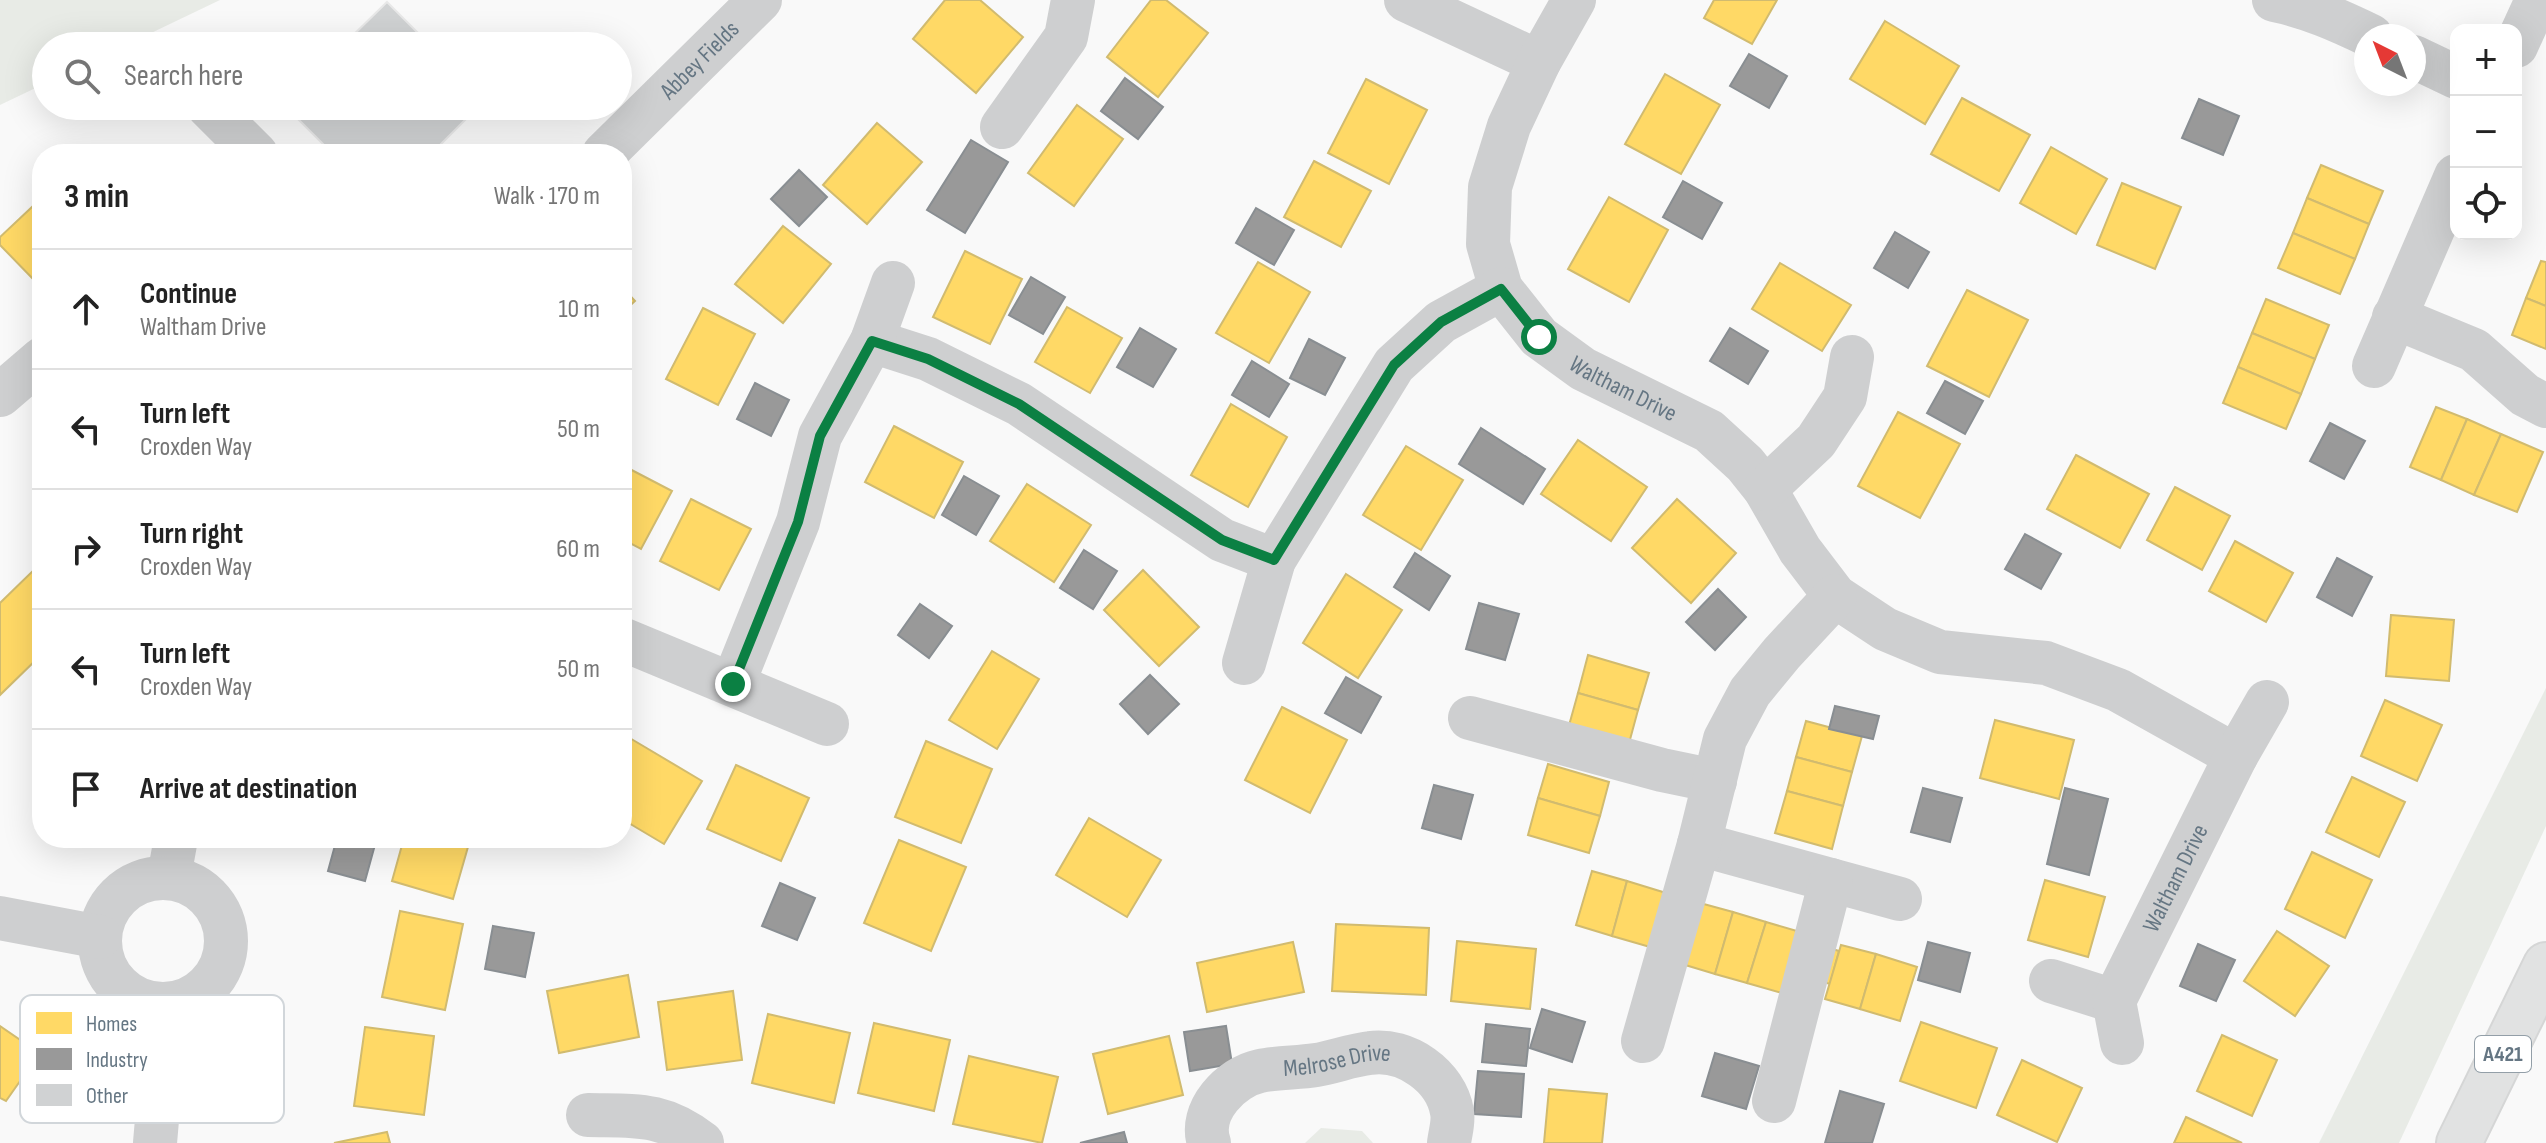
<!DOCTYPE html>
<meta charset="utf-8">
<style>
:root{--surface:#fff;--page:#f2f2f2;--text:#222;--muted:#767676;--line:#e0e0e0}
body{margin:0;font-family:"Sofia Sans Condensed",sans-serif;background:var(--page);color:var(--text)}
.controls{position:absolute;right:24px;top:24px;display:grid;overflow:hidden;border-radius:16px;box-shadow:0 8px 32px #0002}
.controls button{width:72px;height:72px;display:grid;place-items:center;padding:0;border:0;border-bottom:2px solid var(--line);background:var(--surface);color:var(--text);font:40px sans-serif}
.compass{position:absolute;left:2354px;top:24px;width:72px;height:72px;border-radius:50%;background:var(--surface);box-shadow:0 8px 32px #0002;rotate:318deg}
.stop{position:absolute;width:24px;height:24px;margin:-18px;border:6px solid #0b8043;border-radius:50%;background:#fff}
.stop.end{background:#0b8043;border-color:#fff;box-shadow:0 2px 8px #0008}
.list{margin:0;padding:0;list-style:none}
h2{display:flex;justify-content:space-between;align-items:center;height:104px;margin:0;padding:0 32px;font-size:34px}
h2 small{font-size:26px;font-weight:400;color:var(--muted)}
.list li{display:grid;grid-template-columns:52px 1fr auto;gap:24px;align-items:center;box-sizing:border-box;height:120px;padding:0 32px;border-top:2px solid var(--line)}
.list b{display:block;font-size:30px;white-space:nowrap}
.list p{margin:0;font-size:26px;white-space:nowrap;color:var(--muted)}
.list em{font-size:26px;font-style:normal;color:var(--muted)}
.icon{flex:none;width:44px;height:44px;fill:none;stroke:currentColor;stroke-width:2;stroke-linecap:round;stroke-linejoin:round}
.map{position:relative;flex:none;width:2546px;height:1143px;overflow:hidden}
.search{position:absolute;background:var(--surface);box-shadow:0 8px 32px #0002;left:32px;top:32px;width:600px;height:88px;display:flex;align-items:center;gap:20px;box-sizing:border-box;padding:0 28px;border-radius:44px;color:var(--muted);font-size:30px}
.panel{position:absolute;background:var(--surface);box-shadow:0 8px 32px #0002;left:32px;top:144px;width:600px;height:704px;border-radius:32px}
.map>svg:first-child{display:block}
</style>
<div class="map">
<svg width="2546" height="1143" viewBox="0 0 2546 1143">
<rect width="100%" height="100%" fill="#f9f9f9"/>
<g fill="#e8ebe6">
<path d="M 0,0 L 220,0 L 124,46 L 46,46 L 46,83 L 0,105 Z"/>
<path d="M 2546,688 L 2546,826 L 2399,1143 L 2319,1143 Z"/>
<path d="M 1321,1128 L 1362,1131 L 1373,1143 L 1305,1143 Z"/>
</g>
<g fill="#ffd966" stroke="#d1bb6f" stroke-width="2">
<path d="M 945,0 L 980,0 L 1023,37 L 976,93 L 913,39 Z"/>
<path d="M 1151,0 L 1166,0 L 1208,33 L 1158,97 L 1107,57 Z"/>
<path d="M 1714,0 L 1777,0 L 1752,44 L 1704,18 Z"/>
<path d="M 1885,21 L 1959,66 L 1925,124 L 1850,79 Z"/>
<path d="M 1665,74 L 1720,105 L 1681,174 L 1625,144 Z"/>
<path d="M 1366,79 L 1427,110 L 1389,184 L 1328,153 Z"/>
<path d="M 1962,98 L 2030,135 L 1999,191 L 1931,154 Z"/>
<path d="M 1077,105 L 1123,139 L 1074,206 L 1028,173 Z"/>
<path d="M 877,123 L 922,162 L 867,224 L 823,185 Z"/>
<path d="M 2051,147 L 2107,179 L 2076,234 L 2020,203 Z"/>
<path d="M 1314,161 L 1371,191 L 1341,247 L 1284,217 Z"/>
<path d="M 2321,165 L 2383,191 L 2369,224 L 2307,198 Z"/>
<path d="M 2122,183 L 2181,207 L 2155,269 L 2097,245 Z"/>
<path d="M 1609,197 L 1668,230 L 1629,302 L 1568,269 Z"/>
<path d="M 2307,198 L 2369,224 L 2355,259 L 2293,233 Z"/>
<path d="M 32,207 L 42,218 L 42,274 L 35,281 L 0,245 L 0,237 Z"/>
<path d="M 783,226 L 831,264 L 783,323 L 735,284 Z"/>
<path d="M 2293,233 L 2355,259 L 2340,294 L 2278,268 Z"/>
<path d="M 965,251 L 1022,279 L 990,344 L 933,317 Z"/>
<path d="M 2541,261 L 2546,262 L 2546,306 L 2526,298 Z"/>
<path d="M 1258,262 L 1310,292 L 1269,363 L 1216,333 Z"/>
<path d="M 1780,263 L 1851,305 L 1822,351 L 1752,309 Z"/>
<path d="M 622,287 L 635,301 L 622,313 Z"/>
<path d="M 1967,290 L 2028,320 L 1989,397 L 1927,366 Z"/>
<path d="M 2526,298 L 2546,306 L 2546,349 L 2512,335 Z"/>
<path d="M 2266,299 L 2329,325 L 2315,359 L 2252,333 Z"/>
<path d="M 1067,307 L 1122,338 L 1090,393 L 1035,362 Z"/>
<path d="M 703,308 L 755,334 L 718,405 L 666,379 Z"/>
<path d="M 2252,333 L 2315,359 L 2301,394 L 2238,367 Z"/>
<path d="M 2238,367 L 2301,394 L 2286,429 L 2223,403 Z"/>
<path d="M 1231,404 L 1287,437 L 1248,507 L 1191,475 Z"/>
<path d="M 2436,407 L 2467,419 L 2441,480 L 2410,467 Z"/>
<path d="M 1898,412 L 1960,444 L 1920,518 L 1858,486 Z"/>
<path d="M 2467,419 L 2501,434 L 2474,495 L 2441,480 Z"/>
<path d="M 894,426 L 963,462 L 934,518 L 865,482 Z"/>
<path d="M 2501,434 L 2543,452 L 2517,512 L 2474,495 Z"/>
<path d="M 1578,440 L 1647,487 L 1611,541 L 1541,494 Z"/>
<path d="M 1406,446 L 1463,480 L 1421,550 L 1363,515 Z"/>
<path d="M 2076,455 L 2149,494 L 2120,548 L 2047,509 Z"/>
<path d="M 622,465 L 672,491 L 641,549 L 622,539 Z"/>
<path d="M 1027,484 L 1091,525 L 1054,582 L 990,541 Z"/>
<path d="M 2175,487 L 2230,516 L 2202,570 L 2147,540 Z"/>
<path d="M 691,499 L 751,529 L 719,590 L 660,561 Z"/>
<path d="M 1677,499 L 1736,553 L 1691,603 L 1632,548 Z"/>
<path d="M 2235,541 L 2293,573 L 2266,622 L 2209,591 Z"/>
<path d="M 42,562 L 42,654 L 0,695 L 0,603 Z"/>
<path d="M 1143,570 L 1199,627 L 1159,666 L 1104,610 Z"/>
<path d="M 1346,574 L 1402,610 L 1358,678 L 1303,643 Z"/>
<path d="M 2391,615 L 2454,620 L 2449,681 L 2386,676 Z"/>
<path d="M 992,651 L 1039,679 L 997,749 L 949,720 Z"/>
<path d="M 1588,655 L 1649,673 L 1638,710 L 1578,693 Z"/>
<path d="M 1578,693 L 1638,710 L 1628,747 L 1568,729 Z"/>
<path d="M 2385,700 L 2442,725 L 2417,781 L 2361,756 Z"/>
<path d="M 1282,707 L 1347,740 L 1310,813 L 1245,780 Z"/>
<path d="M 1995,720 L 2074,740 L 2059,799 L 1980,778 Z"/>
<path d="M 1806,721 L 1862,736 L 1852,772 L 1796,757 Z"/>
<path d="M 628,737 L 702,781 L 664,844 L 622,819 L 622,747 Z"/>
<path d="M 926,741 L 992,769 L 961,843 L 895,817 Z"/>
<path d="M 1796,757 L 1852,772 L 1843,806 L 1787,791 Z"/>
<path d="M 1548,764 L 1609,782 L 1600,816 L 1538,798 Z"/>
<path d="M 736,765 L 809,798 L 781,861 L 707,829 Z"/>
<path d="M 2352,777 L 2405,802 L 2379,857 L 2326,832 Z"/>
<path d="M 1787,791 L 1843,806 L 1832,849 L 1775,833 Z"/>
<path d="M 1538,798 L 1600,816 L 1589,853 L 1528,835 Z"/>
<path d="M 1089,818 L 1161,860 L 1127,917 L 1056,875 Z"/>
<path d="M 404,838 L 470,840 L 453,899 L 392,881 Z"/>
<path d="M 899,840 L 966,867 L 931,951 L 864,923 Z"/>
<path d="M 2312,852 L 2372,880 L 2345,938 L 2285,909 Z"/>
<path d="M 1592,871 L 1627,881 L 1612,936 L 1576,925 Z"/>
<path d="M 2045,880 L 2105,897 L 2088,957 L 2028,940 Z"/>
<path d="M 1627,881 L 1666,893 L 1650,947 L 1612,936 Z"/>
<path d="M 1700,903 L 1733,912 L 1715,974 L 1682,964 Z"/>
<path d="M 400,911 L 463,924 L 445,1010 L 382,997 Z"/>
<path d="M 1733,912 L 1766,922 L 1747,983 L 1715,974 Z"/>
<path d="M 1766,922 L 1807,934 L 1805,941 L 1839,951 L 1830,984 L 1795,973 L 1789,995 L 1747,983 Z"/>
<path d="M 1336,924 L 1429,928 L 1426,995 L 1332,991 Z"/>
<path d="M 2277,931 L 2329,966 L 2295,1016 L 2244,981 Z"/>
<path d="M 1457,941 L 1536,949 L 1530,1009 L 1451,1001 Z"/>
<path d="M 1293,942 L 1304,992 L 1207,1012 L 1197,963 Z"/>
<path d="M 1841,945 L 1876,954 L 1860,1009 L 1825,999 Z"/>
<path d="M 1876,954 L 1917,967 L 1900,1021 L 1860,1009 Z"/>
<path d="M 628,975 L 639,1037 L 559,1053 L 547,991 Z"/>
<path d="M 733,991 L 742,1060 L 667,1070 L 658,1002 Z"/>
<path d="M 768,1014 L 850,1033 L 834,1103 L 752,1083 Z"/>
<path d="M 1921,1022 L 1997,1048 L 1976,1108 L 1900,1081 Z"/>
<path d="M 874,1023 L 950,1040 L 934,1111 L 858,1093 Z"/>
<path d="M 0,1026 L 29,1046 L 21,1057 L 32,1064 L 6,1101 L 0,1098 Z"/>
<path d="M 365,1027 L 434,1036 L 424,1115 L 354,1106 Z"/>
<path d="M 2222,1035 L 2277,1060 L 2252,1116 L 2197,1091 Z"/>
<path d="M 1169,1036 L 1183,1095 L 1108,1114 L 1093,1054 Z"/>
<path d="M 969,1056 L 1058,1077 L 1042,1143 L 953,1124 Z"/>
<path d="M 2022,1060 L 2082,1088 L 2057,1142 L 1997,1115 Z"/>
<path d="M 1549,1089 L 1607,1094 L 1602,1143 L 1544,1143 Z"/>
<path d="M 2186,1117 L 2242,1143 L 2174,1143 Z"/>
<path d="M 387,1132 L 390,1143 L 334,1143 Z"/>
</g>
<g fill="#999" stroke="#898e92" stroke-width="2">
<path d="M 1749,54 L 1787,76 L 1769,108 L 1730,86 Z"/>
<path d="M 1125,78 L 1163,107 L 1138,139 L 1101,111 Z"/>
<path d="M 2199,99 L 2239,116 L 2223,155 L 2182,138 Z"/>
<path d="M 971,140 L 1008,162 L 965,233 L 927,210 Z"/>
<path d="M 799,170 L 827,197 L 799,226 L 771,199 Z"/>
<path d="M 1683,181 L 1722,203 L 1702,239 L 1663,217 Z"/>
<path d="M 1256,208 L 1294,230 L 1274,265 L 1236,243 Z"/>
<path d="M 1895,232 L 1929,252 L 1908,288 L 1874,268 Z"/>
<path d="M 1031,277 L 1065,297 L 1043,334 L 1009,315 Z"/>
<path d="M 1140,328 L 1176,349 L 1153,387 L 1117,367 Z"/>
<path d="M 1730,328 L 1768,351 L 1748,384 L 1710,361 Z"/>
<path d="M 1309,339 L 1345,358 L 1325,395 L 1290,378 Z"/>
<path d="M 1252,361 L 1289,384 L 1269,417 L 1232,395 Z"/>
<path d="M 1945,381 L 1983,401 L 1965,434 L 1927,413 Z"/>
<path d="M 755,383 L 789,400 L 771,436 L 737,419 Z"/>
<path d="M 2330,423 L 2365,441 L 2344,479 L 2310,461 Z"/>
<path d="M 1481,428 L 1545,469 L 1523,504 L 1459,464 Z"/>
<path d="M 964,476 L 999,496 L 976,535 L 942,515 Z"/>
<path d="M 2025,534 L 2061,554 L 2041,589 L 2005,569 Z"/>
<path d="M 1084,550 L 1117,571 L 1093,609 L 1060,588 Z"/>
<path d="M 1415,553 L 1450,576 L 1429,610 L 1394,587 Z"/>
<path d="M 2337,558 L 2372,577 L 2352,616 L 2317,597 Z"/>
<path d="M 1718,589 L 1746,617 L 1715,650 L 1686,622 Z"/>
<path d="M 1479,603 L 1519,614 L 1505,660 L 1466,649 Z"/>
<path d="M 920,604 L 952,626 L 929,658 L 898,635 Z"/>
<path d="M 1150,675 L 1179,704 L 1148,734 L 1120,704 Z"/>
<path d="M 1346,677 L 1381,697 L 1361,733 L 1325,713 Z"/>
<path d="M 1835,706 L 1879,716 L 1873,739 L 1829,729 Z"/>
<path d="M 1434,785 L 1473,795 L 1461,839 L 1422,828 Z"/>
<path d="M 1923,788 L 1962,798 L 1950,842 L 1911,832 Z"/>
<path d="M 2065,788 L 2108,799 L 2089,875 L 2047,864 Z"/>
<path d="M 337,838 L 363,838 L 376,841 L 365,881 L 328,871 Z"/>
<path d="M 780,883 L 815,898 L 797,940 L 762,926 Z"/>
<path d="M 493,926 L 534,933 L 525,977 L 485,969 Z"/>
<path d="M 1928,942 L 1970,953 L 1960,992 L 1918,980 Z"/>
<path d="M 2198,944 L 2235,960 L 2216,1001 L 2180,986 Z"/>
<path d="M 1542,1009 L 1585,1022 L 1572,1062 L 1530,1048 Z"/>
<path d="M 1486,1024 L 1530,1029 L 1526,1066 L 1482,1062 Z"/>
<path d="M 1226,1026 L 1232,1064 L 1190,1071 L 1184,1032 Z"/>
<path d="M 1715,1053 L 1759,1066 L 1746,1109 L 1702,1096 Z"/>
<path d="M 1478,1071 L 1524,1074 L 1521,1117 L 1474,1114 Z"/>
<path d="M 1840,1091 L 1884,1104 L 1872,1143 L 1825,1143 Z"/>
<path d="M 1124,1132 L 1127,1143 L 1080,1143 Z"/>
</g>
<g fill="#d0d2d3" stroke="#e8e8e8" stroke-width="2">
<path d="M 387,2 L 431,46 L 342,46 Z"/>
<path d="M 285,106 L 479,106 L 431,154 L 333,154 Z"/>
</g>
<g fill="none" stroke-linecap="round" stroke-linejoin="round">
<defs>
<path id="highway" d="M 2459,1143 L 2546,965"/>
</defs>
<use href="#highway" stroke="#d5d6d6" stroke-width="48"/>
<g stroke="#cecfd0" stroke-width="44">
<path d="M 1406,0 L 1539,62"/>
<path id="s1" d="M 1574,0 L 1539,62 L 1509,126 L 1490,187 L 1488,244 L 1501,289 L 1539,337 L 1583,369 L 1709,431 L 1745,464 L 1765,489 L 1800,550 L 1835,596 L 1885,629 L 1940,652 L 2046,663 L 2118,690 L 2236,756"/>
<path d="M 2274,0 C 2309,7 2340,21 2371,36"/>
<path d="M 2516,46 L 2537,0"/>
<path d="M 2414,57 L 2456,77"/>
<path d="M 208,106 L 256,154"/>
<path d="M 1002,127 L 1066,37 L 1073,0"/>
<path id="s2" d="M 604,154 L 760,0"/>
<path d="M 2394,317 L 2474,350 L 2525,395 L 2546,406"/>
<path d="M 872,341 L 928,359 L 1019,404 L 1222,540 L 1274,560"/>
<path d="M 2374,366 L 2456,176"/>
<path d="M 0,395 L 42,359"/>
<path d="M 1765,489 L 1816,441 L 1845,397 L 1852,357"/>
<path d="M 622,639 L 827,724"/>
<path d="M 1244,663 L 1274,560 L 1394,365 L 1441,322 L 1501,289"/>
<path d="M 733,684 L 798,522 L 820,436 L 872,341 L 893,283"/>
<path d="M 1470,718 L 1662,770 L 1715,781"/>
<path d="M 1699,844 L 1900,899"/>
<path d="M 169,877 L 176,838"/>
<circle cx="163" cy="941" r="63"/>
<path d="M 0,918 L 100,937"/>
<path d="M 2051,981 L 2114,1001"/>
<path d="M 1643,1041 L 1699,844 L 1725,739 L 1750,692 L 1782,653 L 1835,596"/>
<path id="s3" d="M 2122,1043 L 2114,1001 L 2236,756 L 2267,702"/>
<path d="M 1774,1101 L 1831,880"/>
<path d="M 588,1115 C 636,1116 662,1112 702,1143"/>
<path d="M 155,1143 L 167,1004"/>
<path id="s4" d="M 1209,1143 C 1198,1111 1231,1077 1260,1071 C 1278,1067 1298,1068 1316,1065 C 1334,1062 1352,1055 1370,1053 C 1406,1048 1446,1076 1452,1112 C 1454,1122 1450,1134 1449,1143"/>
</g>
<use href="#highway" stroke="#e1e2e2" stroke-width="44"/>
</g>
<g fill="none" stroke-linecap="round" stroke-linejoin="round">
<path stroke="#0b8043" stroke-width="10" d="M 733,684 L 798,522 L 820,436 L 872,341 L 928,359 L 1019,404 L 1222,540 L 1274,560 L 1394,365 L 1441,322 L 1501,289 L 1539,337"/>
</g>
<g text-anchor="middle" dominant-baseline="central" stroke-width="8" stroke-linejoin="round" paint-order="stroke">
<rect fill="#fff" stroke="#939fa8" stroke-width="2" x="2475" y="1036" width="56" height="36" rx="6"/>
<g font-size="22" font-weight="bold" fill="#657683">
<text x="2503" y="1054">A421</text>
</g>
<g font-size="24" fill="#657683" stroke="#fff">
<text stroke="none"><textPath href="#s2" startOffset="134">Abbey Fields</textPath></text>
<text stroke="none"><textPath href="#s1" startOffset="470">Waltham Drive</textPath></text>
<text stroke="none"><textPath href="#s3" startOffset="180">Waltham Drive</textPath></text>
<text stroke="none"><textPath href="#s4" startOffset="176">Melrose Drive</textPath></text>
</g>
</g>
<rect x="20" y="995" width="264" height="128" rx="12" fill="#fff" stroke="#d1d6da" stroke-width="2"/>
<rect x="36" y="1012" width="36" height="22" fill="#ffd966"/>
<rect x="36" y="1048" width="36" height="22" fill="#999"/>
<rect x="36" y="1084" width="36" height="22" fill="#d0d2d3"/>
<g font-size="22" fill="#657683">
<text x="86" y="1031">Homes</text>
<text x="86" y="1067">Industry</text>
<text x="86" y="1103">Other</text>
</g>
</svg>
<div class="controls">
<button>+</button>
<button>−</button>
<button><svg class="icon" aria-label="locate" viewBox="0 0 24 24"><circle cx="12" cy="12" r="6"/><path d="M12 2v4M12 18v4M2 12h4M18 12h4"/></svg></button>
</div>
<svg class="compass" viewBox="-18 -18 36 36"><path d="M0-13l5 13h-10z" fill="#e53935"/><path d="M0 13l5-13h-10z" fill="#767676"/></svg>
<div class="stop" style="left:1539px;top:337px"></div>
<div class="stop end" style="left:733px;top:684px"></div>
<div class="search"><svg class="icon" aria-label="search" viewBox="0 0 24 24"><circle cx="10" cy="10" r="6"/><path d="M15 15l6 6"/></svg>Search here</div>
<section class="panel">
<h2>3 min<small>Walk · 170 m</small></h2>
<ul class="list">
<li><svg class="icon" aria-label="ahead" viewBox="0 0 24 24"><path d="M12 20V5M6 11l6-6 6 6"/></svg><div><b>Continue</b><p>Waltham Drive</p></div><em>10 m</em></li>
<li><svg class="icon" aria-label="left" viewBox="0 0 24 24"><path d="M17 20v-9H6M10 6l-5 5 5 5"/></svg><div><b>Turn left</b><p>Croxden Way</p></div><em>50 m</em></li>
<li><svg class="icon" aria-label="right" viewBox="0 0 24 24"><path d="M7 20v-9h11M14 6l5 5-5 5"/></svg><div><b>Turn right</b><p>Croxden Way</p></div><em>60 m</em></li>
<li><svg class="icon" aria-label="left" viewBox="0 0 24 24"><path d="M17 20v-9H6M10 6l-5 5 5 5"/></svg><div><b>Turn left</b><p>Croxden Way</p></div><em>50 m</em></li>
<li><svg class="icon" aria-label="arrive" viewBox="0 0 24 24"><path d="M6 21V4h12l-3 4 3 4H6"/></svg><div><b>Arrive at destination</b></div></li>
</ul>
</section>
</div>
